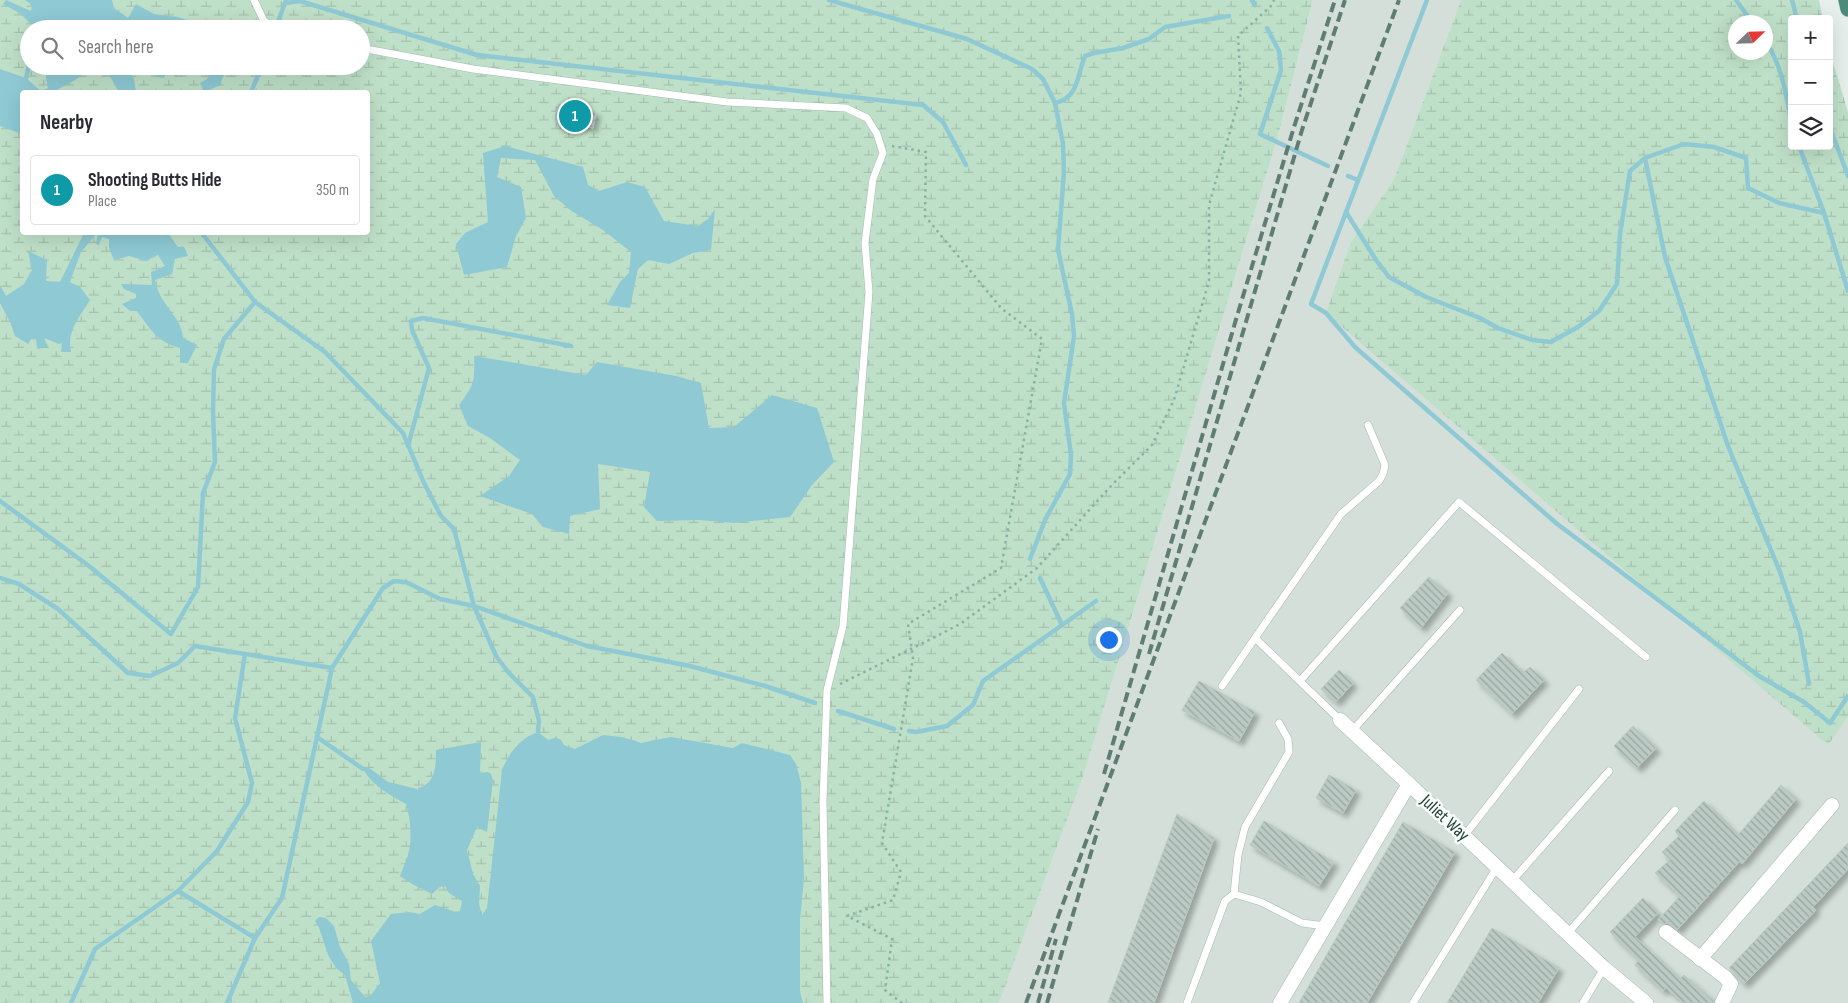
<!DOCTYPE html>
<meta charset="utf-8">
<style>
:root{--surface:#fff;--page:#f2f2f3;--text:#2b2b33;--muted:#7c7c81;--line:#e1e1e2;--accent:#855347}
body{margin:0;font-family:"Sofia Sans Condensed",sans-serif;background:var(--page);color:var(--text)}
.controls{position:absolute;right:15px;top:15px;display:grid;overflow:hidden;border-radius:5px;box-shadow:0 5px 20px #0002}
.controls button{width:45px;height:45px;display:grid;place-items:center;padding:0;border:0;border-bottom:1px solid var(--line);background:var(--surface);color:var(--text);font:25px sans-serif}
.compass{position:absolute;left:1728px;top:15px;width:45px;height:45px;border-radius:50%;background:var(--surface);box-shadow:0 5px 20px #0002;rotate:67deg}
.you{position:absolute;left:1108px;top:639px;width:18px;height:18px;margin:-12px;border:4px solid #fff;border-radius:50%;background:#1a73e8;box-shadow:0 0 0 8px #1a73e833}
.badge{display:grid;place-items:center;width:32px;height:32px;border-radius:50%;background:var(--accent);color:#fff;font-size:16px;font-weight:700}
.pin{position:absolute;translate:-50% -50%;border:2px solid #fff;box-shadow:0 1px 5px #0006}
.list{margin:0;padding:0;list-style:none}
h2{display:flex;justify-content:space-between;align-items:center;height:65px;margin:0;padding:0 20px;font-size:21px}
h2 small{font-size:16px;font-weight:400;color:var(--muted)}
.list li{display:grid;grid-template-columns:32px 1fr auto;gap:15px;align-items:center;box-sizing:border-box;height:70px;margin:0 10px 10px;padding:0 10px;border:1px solid var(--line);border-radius:5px}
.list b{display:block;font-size:19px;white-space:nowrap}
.list p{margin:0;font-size:16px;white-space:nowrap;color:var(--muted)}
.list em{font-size:16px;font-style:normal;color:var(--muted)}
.icon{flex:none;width:28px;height:28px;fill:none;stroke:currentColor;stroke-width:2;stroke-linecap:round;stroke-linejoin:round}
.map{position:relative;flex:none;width:1848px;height:1003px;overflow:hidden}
.search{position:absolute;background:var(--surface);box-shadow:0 5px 20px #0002;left:20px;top:20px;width:350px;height:55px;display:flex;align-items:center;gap:12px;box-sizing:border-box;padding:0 18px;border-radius:28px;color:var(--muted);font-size:19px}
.panel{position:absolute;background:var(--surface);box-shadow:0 5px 20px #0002;left:20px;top:90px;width:350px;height:145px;border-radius:5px}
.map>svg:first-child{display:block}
</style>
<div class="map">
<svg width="1848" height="1003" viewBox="0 0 1848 1003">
<defs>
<pattern id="wetland-marsh" width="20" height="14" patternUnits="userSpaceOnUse" patternTransform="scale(1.25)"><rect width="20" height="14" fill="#bfe0c8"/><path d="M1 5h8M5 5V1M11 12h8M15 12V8" fill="none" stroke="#a4c1ad"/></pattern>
<pattern id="building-back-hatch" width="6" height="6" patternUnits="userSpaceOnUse" patternTransform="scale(1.25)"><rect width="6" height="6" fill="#bbcac4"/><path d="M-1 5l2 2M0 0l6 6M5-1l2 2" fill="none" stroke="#98a6a0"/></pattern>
<filter id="shadow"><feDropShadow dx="4.5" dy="4.5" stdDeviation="2.5" flood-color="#0004"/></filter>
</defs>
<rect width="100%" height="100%" fill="#e6efeb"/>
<path fill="#d4dfda" d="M 1313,0 L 1461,0 L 1394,179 L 1351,242 L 1827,744 L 1848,717 L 1848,1003 L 999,1003 L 1083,777 L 1278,136 Z"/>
<g fill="url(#wetland-marsh)" fill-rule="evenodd">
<path d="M 0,0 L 1313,0 L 1278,136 L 1083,777 L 999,1003 L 0,1003 ZM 29,29 L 361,29 L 361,66 L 29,66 ZM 22,92 L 368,92 L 368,232 L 22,232 Z"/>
<path d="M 1461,0 L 1819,0 L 1823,19 L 1792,19 L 1792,146 L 1829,146 L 1829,49 L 1848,112 L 1848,717 L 1828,745 L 1326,313 L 1351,242 L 1394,179 ZM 1736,22 L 1766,22 L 1766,52 L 1736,52 Z"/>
</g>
<g fill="#8ec9d4">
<path d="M 6,0 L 31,11 L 32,5 L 25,0 L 112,0 L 114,8 L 128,18 L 136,4 L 154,14 L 177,17 L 219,29 L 64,29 L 61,26 L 48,27 L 32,25 L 21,14 L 3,4 Z"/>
<path d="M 47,66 L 55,66 L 55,71 L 64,72 L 84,66 L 87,72 L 75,80 L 53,92 L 22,92 L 22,134 L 0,126 L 0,69 L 26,78 L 41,91 L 48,88 L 46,78 Z"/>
<path d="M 104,66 L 127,66 L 134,79 L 136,92 L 119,92 Z"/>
<path d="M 152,66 L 195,66 L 175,77 L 172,72 L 167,71 L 164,78 L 157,77 L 156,72 Z"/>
<path d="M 213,66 L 252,66 L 255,71 L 242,73 L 238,68 C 229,71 221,74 221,85 L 204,92 L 200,83 L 207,79 Z"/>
<path d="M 505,146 L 583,167 L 588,185 L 599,191 L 627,182 L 645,187 L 664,221 L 698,226 L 709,218 L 715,209 L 711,250 L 693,253 L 669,264 L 648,260 L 638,269 L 630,308 L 607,305 L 620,282 L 629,273 L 631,252 L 603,230 L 570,210 L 554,196 L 535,160 L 501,158 L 497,177 L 521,187 L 526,218 L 516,236 L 507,267 L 464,275 L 456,244 L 465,233 L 488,222 L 483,153 Z"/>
<path d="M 84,233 L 97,233 L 81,252 L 70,282 L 80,287 L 90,300 C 80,317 66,331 71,352 L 61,352 L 62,343 L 59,344 L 44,338 L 48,347 L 37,349 L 36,339 L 32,338 L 28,344 L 15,336 L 11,324 L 0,303 L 0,285 L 6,296 L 24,284 L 32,270 L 28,251 L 47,260 L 46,281 L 60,282 Z"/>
<path d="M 98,233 L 170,233 L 170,236 L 178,247 L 184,247 L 188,256 L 175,259 L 172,274 L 155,280 C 156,285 158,291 160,295 C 168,310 182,321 183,338 L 197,345 L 188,363 L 180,363 L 180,348 C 157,342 151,330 137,311 L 130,311 L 122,304 L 136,298 L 136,294 L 124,289 L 121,284 L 152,285 L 151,272 L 165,266 L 158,255 L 146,261 L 129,256 L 114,260 L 109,248 L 109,239 L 102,237 L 99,245 L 96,244 Z"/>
<path d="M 474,356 L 586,375 L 597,362 L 676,376 L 701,383 L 709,428 L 734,427 L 772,395 L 817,408 L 834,462 L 812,485 L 790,517 L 734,523 L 699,520 L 657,521 L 644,507 L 650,472 L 598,464 L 600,509 L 570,516 L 569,534 L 543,527 L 532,514 L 480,496 L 509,476 L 520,460 L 490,438 L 468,426 L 459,405 C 474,385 475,382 474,356 Z"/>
<path d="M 538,732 L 548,740 L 554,738 L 560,739 L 564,745 L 575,749 L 603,735 L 622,737 L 641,743 L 671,737 L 733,748 L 742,743 L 790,755 L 796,764 L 801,783 L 804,878 L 800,920 L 800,992 L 803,1003 L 353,1003 L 345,975 L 336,968 L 329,957 L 319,928 L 315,921 L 319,917 L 326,918 L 334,926 L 340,947 L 349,964 L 351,980 L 365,997 L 371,995 L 380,983 L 371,941 L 391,914 L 409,912 L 420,914 L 435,905 L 456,912 L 460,911 L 462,901 L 449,893 L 445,886 L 440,887 L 432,894 L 412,884 L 400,876 C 402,870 404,866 406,861 C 413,844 411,820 406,804 C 388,794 373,786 363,769 L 368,767 L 388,782 L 417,789 L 418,791 L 418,788 C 436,784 436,765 436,750 L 481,742 L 480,773 L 488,772 L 491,774 L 493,780 L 487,832 L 477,827 L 467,850 L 473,874 L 480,886 L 479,904 L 482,915 L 487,908 L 502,770 C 509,753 520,738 538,732 Z"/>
</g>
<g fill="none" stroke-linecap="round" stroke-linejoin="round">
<g stroke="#8ec9d4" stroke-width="4.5">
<path d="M 829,0 L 967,39 L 1032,69 L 1043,79 L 1055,103 L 1063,144 L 1064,172 L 1058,250 L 1072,314 L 1074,336 L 1064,403 L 1071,455 L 1070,474 L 1045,520 L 1030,559"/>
<path d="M 1252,0 L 1255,5"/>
<path d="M 1427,0 L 1311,304 L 1326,313 L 1355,347 L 1556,523 L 1759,676 L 1804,702 L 1830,723 L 1848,696"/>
<path d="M 1736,0 L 1752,22"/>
<path d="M 1792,0 L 1797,19"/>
<path d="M 286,3 L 300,1 L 477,55 L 923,105 L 943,122 L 966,165"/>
<path d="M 279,19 L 286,0"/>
<path d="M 1267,28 L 1279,51 L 1281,70 L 1260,134 L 1328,166"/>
<path d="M 36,29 L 37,26"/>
<path d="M 1766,42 C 1783,68 1786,95 1792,125"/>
<path d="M 26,78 L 29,65"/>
<path d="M 251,92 L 262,66"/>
<path d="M 1055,103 C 1079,98 1077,75 1085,56 L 1094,53 L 1123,48 L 1149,39 L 1165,27 L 1229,16"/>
<path d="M 1829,125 L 1848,176"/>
<path d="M 1799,146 L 1824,213 L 1848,291"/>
<path d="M 1645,158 L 1665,257 L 1728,446 L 1780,572 L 1800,632 L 1809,684"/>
<path d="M 1348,176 L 1358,180"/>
<path d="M 1346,212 L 1376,260 L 1389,277 L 1426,297 L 1480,318 L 1498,328 L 1532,340 L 1551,342 L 1578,327 L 1599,311 L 1617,284 L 1620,234 L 1630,171 L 1645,158 L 1684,144 L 1714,147 L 1746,158 L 1748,188 L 1779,203 L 1824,213"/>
<path d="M 201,232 L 255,302 L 325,352 L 403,433 L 424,483 L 441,516 L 454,529 L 474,606 L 496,656 L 508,672 L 533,697 L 539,721 L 538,732"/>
<path d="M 408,446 L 429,368 L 412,330 L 411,321 L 423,318 L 571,346"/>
<path d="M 0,501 L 89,566 L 171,634 L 198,587 L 203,493 L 215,462 L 213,413 L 214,369 L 224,339 L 255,302"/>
<path d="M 0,578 L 19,584 L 58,609 L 128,673 L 150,676 L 178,663 L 195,646 L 332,668 L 383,588 L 394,581 L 406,582 L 440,599 L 474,606 L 587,646 L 690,666 L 765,686 L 815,703"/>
<path d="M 1040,578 L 1062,625"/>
<path d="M 838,711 L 894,729"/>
<path d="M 909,731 L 916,732 L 947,726 L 973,705 L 983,681 L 1096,601"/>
<path d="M 317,737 L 363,769"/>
<path d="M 178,891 L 255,938"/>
<path d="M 71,1003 L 95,949 L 178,891 L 217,851 L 248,802 L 252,783 L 235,718 L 245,654"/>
<path d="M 227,1003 L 255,938 L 282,898 L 332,668"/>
</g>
</g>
<g fill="url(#building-back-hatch)" stroke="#b8c9c2" filter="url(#shadow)">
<path d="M 558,104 L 596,112 L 593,128 L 555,120 Z"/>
<path d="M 1429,577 L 1448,593 L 1421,628 L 1400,608 Z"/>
<path d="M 1502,653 L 1518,669 L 1520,668 L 1524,672 L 1530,667 L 1544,680 L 1512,714 L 1476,680 Z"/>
<path d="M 1339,670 L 1353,683 L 1336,702 L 1321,689 Z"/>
<path d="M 1199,681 L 1255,712 L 1239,741 L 1182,710 Z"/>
<path d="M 1633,726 L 1656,748 L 1637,768 L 1614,746 Z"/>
<path d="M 1329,775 L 1356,790 L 1343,813 L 1316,798 Z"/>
<path d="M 1781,785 L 1796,799 L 1742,864 L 1740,861 L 1677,930 L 1668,923 L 1662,924 L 1658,920 L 1680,896 L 1655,873 L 1670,860 L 1662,852 L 1679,836 L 1675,831 L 1704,801 L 1738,835 Z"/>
<path d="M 1177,814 L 1214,838 L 1154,1003 L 1108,1003 Z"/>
<path d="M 1264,821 L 1334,862 L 1319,886 L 1250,845 Z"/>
<path d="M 1403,822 L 1455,852 L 1367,1003 L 1299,1003 Z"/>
<path d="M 1848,843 L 1848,869 L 1813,907 L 1816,910 L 1744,984 L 1729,968 Z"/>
<path d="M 1643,898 L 1658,913 L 1635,937 L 1680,979 L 1684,975 L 1714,1001 L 1713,1003 L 1684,1003 L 1666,988 L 1663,991 L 1635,965 L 1639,960 L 1610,932 Z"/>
<path d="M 1492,928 L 1559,968 L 1538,1003 L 1447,1003 Z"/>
</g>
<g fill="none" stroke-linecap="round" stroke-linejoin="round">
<defs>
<g id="service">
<path d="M 254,0 L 264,21 L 278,29"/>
<path d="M 361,48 L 473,69 L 727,102 L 846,108 L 867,118 L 877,134 L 883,153 L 873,179 L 865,243 L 869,292 L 843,626 L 827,690 L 823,801 L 827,1003"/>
<path d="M 1255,638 L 1341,514 L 1379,481 L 1383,474 L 1385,465 L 1368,425"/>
<path d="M 1300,681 L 1459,502 L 1646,657"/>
<path d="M 1222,686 L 1255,638 L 1340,720"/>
<path d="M 1352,731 L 1460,610"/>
<path d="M 1464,836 L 1579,689"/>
<path d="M 1512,881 L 1609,771"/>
<path d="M 1234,894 L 1238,855 L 1245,827 L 1289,752 L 1288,739 L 1279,723"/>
<path d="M 1568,933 L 1675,810"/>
<path d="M 1187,1003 L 1225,901 L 1234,894 L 1261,902 L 1302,923 L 1325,926"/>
<path d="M 1413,1003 L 1497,867"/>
<path d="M 1583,1003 L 1604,968"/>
</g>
<g id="minor">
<path d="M 1340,720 L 1409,784"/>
<path d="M 1666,932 L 1725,977 L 1731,984 L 1722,1003"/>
<path d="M 1700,959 L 1832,805"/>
<path d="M 1280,1003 L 1409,784 L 1604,968 L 1646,1003"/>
</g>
<path id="trunk" d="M 1846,0 L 1848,9"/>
</defs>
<use href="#service" stroke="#a8b8b2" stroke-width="8"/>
<use href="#minor" stroke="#a8b8b2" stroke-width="15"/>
<use href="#trunk" stroke="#c2cac8" stroke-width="16"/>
<g stroke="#86b3a5" stroke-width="2.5" stroke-dasharray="2.5 4" stroke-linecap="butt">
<path d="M 892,146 L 926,152 L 925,216 L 1001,308 L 1042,339 L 1001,568 L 908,624 L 913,658 L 882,843 L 901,872 L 893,900 L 847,916 L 892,939 L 885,990 L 902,1003"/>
<path d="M 840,684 L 933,638 L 960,624 L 1037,568 L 1109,488 L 1152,445 L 1174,400 L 1209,281 L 1209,205 L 1241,93 L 1238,36 L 1271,6 L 1274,0"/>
</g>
<use href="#service" stroke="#fff" stroke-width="7"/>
<use href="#minor" stroke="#fff" stroke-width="14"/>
<use href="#trunk" stroke="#4c8a7c" stroke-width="15"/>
<g stroke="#5f7d75" stroke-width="4" stroke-dasharray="10 5" stroke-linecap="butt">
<path d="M 1149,654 L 1302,130 L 1345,0"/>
<path d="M 1104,774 L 1237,316 L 1294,127 L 1335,0"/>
<path d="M 1026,1003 L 1399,0"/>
<path d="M 1038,1003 L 1056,939"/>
<path d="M 1047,1003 L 1098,829"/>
</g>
</g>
<g text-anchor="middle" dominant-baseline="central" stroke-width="5" stroke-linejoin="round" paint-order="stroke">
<g font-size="18" fill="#24423a" stroke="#f7fbf9">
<text transform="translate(1445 818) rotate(43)">Juliet Way</text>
</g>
</g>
</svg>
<div class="controls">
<button>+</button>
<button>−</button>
<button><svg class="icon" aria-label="layers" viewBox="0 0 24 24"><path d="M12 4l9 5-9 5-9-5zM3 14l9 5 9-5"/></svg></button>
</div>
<svg class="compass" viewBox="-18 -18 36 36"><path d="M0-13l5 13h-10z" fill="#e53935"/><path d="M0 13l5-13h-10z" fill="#7c7c81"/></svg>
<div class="you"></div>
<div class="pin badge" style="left:575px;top:116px;background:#0f9aa8">1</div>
<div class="search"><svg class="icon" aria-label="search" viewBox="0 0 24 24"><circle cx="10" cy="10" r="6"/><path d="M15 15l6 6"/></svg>Search here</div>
<section class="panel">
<h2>Nearby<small></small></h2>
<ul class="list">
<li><span class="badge" style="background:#0f9aa8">1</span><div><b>Shooting Butts Hide</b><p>Place</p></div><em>350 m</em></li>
</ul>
</section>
</div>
